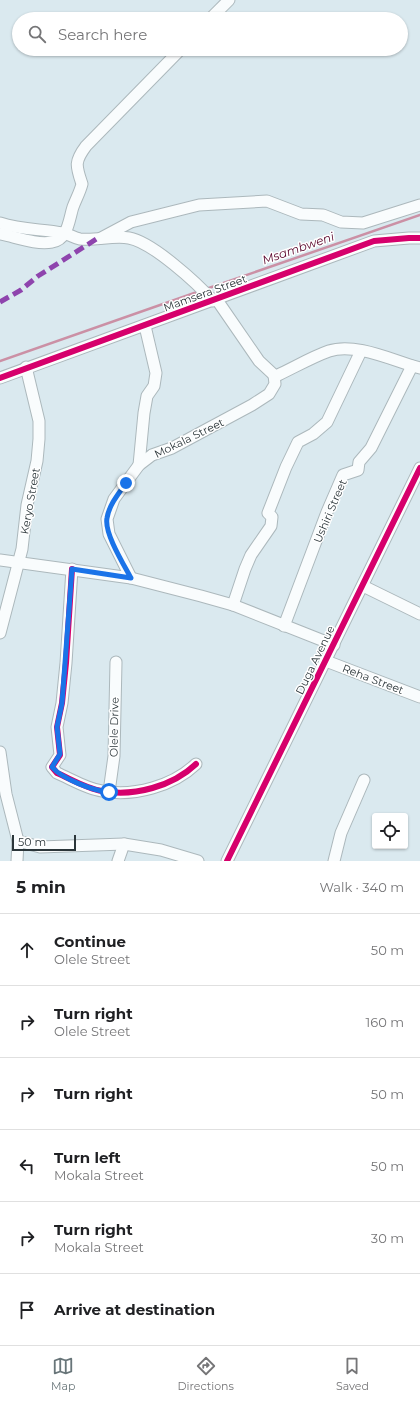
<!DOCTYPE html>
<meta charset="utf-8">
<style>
:root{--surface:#fff;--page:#f6f6f6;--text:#202124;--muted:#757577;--line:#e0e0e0;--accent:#687579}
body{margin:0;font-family:Montserrat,sans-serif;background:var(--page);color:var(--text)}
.controls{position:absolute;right:12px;bottom:12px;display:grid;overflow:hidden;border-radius:4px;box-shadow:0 1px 3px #0004}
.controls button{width:36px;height:36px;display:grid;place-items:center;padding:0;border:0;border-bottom:1px solid var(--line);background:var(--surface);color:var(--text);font:20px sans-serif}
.scale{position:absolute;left:12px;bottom:10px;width:64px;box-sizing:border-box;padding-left:4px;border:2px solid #2b363a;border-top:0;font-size:11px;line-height:14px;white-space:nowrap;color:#2b363a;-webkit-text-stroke:3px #fff;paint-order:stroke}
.stop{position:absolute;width:12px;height:12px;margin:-9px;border:3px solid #1a73e8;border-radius:50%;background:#fff}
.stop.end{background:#1a73e8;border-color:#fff;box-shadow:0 1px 4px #0008}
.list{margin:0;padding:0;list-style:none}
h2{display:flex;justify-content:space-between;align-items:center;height:52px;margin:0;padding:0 16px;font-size:17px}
h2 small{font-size:13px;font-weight:400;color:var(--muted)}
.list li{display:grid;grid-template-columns:26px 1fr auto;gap:12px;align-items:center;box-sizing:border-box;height:72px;padding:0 16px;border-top:1px solid var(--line)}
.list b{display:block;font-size:15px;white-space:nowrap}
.list p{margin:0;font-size:13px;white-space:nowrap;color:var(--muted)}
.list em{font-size:13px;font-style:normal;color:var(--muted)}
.icon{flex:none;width:22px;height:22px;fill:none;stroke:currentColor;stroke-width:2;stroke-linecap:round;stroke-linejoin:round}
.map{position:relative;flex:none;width:420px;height:861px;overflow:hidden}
.search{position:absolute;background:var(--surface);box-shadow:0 1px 3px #0004;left:12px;right:12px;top:12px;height:44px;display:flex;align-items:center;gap:10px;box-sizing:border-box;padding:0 14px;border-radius:22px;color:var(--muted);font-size:15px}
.sheet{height:484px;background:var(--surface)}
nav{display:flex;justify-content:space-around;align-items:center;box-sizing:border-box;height:56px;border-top:1px solid var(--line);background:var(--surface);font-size:11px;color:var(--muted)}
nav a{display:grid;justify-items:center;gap:2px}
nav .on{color:var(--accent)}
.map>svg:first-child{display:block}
</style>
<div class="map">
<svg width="420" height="861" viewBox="0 0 420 861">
<rect width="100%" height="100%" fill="#dae9ef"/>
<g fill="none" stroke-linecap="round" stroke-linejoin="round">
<g stroke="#cb90a5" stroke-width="2.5">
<path d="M 206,289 L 420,215"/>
<path d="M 0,361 L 200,291"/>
</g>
<defs>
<g id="minor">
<path d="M 210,19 L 229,0"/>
<path d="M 0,223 C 21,230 42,229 63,233 C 69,234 74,238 80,239 C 96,241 113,235 129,238 C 152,242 197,283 213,301"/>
<path d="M 0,234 C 16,237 36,245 52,242 C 68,240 69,219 73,207 C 76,199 80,192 82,184 C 76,166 74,162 86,146 L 181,49"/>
<path d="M 101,238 L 131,222 L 199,205 L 267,201 L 301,214 L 323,215 L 341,222 L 363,223 L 420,205"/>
<path d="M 217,300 L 259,361 L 274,375 L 278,375 C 295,367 312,357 329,351 C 355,342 394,361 420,368"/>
<path d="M 0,378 L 374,241 L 409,238 L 420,238"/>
<path d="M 139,465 L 144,413 L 147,396 L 154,386 L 156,373 L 145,326"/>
<path d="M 0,560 L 131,578 L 201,596 L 233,605 L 334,645"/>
<path d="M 72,569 L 66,663 L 62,703 L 57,727 L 60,755 L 52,767 L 57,773 C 71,779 87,789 102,791 C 134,797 173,786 196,764"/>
<path d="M 131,578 L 109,534 L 107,519 L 114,499 L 139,465 L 152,455 L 172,448 L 252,405 L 269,394 L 275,384 L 274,375"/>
<path d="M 363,586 L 420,614"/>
<path d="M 233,605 L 245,569 L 251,555 L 271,526 L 272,517 L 268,513 L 286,467 L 298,442 L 313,434 L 327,422 L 361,351"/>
<path d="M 284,626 L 327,512 L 343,475 L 358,470 L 359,462 L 371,448 L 412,366"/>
<path d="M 0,633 L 22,549 L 27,505 L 37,461 L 39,439 L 39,421 L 26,367"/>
<path d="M 326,661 L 420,697"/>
<path d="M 0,752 L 6,794 L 18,841 L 17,861"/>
<path d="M 109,792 L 114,756 L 116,662"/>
<path d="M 18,841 L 40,847 L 124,844 L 161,850 L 198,861"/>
<path d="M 118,861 L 124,844"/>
<path d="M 227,861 L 420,468"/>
<path d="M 334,861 L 341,833 L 364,780"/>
</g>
</defs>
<use href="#minor" stroke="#acb8bc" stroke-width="13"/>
<use href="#minor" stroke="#f9fcfd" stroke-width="11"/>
<path stroke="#8e44ad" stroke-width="5" stroke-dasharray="10 5" stroke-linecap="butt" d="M 0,302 L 21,290 L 38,276 L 98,238"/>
<defs>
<g id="cycleway">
<path d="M 0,378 L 374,241 L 409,238 L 420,238"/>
<path d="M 72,569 L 66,663 L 62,703 L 57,727 L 60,755 L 52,767 L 57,773 C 71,779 87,789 102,791 C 134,797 173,786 196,764"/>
<path d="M 227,861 L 420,468"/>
</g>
</defs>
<use href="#cycleway" stroke="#fff" stroke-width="8"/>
<use href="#cycleway" stroke="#d6006c" stroke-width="6"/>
</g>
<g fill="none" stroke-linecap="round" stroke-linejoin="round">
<path stroke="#1a73e8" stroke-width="5" d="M 109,792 C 94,791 62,779 52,767 L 60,754 L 57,727 L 62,703 L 72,569 L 131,578 C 124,565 104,533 107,518 C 109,505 119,493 126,483"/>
</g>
<g text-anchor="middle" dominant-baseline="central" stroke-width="3" stroke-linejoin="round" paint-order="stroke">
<g font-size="11" fill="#2b363a" stroke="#fff">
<text transform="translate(205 293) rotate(-20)">Mamsera Street</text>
<text transform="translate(189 438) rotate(-26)">Mokala Street</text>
<text transform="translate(30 501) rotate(-80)">Keryo Street</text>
<text transform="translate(330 511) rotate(-67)">Ushiri Street</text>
<text transform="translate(315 660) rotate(-64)">Duga Avenue</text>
<text transform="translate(373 679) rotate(21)">Reha Street</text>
<text transform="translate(114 727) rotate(-89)">Olele Drive</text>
</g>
<g font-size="12" font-style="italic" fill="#5a042a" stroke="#fff">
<text transform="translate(298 248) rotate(-19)">Msambweni</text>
</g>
</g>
</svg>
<div class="controls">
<button><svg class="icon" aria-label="locate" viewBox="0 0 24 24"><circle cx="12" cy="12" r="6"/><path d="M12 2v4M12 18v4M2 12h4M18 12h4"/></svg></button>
</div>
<div class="scale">50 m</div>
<div class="stop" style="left:109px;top:792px"></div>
<div class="stop end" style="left:126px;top:483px"></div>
<div class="search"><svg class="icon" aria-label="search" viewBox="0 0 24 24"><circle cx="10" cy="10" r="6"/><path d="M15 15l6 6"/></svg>Search here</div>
</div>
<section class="sheet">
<h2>5 min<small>Walk · 340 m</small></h2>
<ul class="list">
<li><svg class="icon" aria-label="ahead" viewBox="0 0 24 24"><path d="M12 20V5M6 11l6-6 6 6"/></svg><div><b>Continue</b><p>Olele Street</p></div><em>50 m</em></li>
<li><svg class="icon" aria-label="right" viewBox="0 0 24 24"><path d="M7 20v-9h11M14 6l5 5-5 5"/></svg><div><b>Turn right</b><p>Olele Street</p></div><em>160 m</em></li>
<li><svg class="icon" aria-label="right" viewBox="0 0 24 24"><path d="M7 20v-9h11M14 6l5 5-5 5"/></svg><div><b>Turn right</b></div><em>50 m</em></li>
<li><svg class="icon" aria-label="left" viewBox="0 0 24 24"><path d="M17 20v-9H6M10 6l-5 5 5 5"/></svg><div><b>Turn left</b><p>Mokala Street</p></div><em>50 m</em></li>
<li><svg class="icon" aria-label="right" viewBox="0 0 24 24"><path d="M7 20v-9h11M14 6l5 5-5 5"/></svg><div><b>Turn right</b><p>Mokala Street</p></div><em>30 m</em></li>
<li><svg class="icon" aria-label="arrive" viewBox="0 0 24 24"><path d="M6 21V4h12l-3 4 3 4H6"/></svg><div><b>Arrive at destination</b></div></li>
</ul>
</section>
<nav>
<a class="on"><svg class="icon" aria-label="map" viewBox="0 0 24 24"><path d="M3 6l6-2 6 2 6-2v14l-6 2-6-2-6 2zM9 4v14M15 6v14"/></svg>Map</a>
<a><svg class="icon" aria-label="directions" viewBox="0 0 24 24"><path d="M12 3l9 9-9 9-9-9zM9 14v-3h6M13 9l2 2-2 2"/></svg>Directions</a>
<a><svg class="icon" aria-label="saved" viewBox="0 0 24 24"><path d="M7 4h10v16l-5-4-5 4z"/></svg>Saved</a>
</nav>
